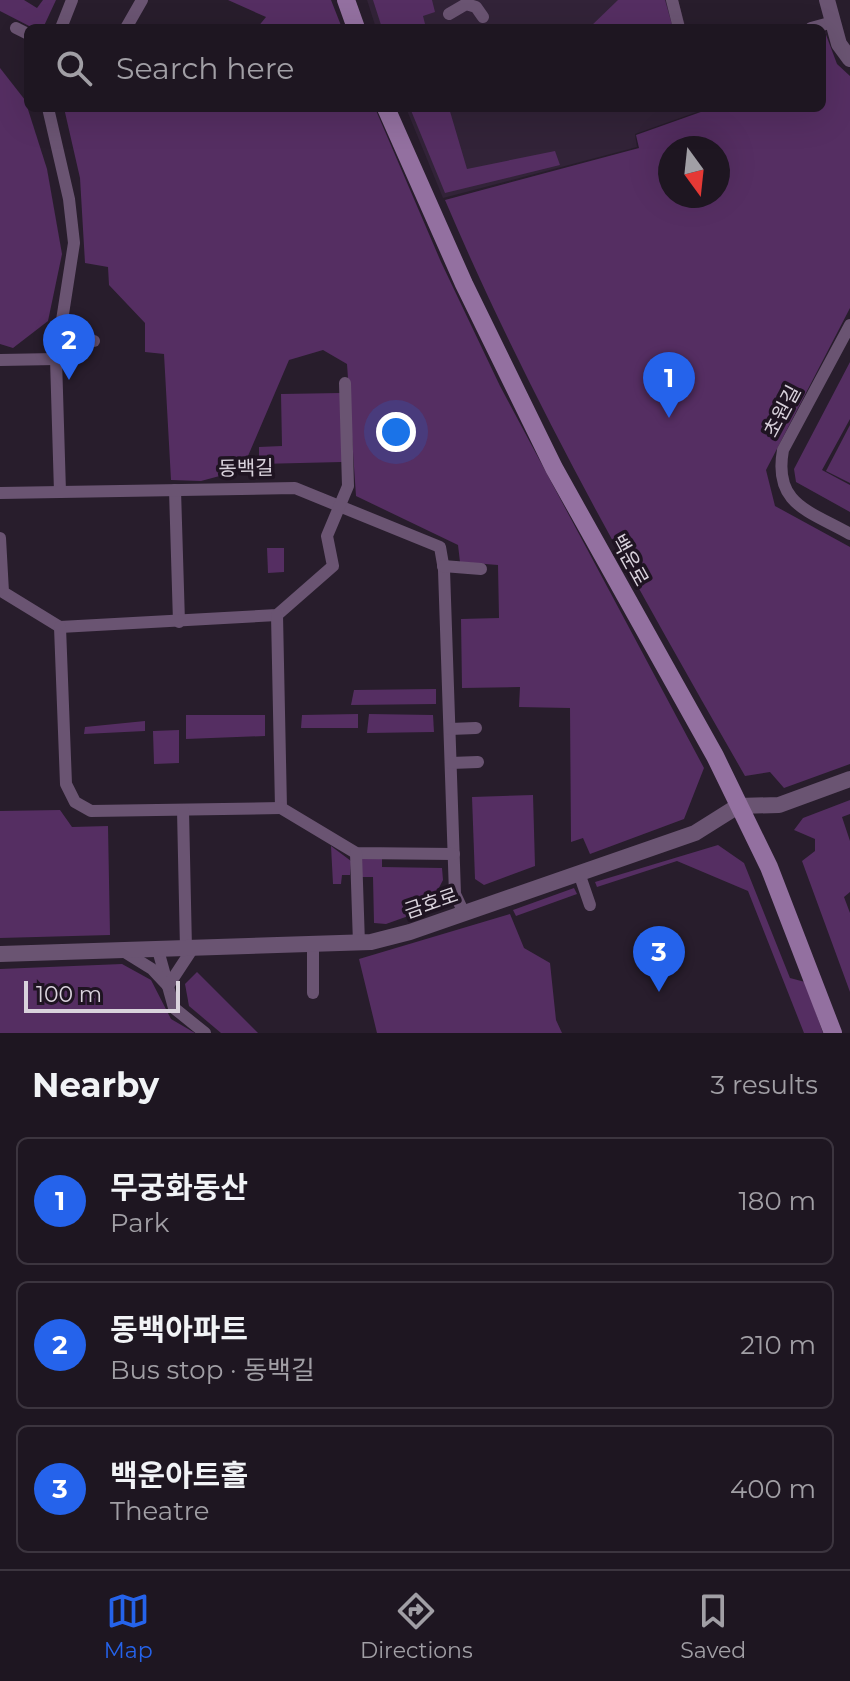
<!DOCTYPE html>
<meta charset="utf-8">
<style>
:root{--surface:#1e1621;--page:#2b232e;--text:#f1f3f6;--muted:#a19fa5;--line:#3c353f;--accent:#2563eb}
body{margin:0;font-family:Montserrat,"Noto Sans KR",sans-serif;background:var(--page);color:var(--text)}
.compass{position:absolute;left:658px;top:136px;width:72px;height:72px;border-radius:50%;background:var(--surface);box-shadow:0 8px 32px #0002;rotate:165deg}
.scale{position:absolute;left:24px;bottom:20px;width:156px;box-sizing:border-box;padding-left:8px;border:4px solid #d9d2dc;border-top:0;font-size:22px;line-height:28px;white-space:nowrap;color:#d9d2dc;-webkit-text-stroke:6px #1f1422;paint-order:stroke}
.you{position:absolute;left:396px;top:432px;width:28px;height:28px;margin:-20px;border:6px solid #fff;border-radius:50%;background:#1a73e8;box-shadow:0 0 0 12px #1a73e833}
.badge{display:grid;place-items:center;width:52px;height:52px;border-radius:50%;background:var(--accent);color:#fff;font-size:26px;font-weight:700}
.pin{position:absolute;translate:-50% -66px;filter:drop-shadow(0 2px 4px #0008)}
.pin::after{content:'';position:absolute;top:42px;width:28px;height:24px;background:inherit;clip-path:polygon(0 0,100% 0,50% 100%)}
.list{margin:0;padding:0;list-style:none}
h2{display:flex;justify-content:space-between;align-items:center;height:104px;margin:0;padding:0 32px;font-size:34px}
h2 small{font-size:26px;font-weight:400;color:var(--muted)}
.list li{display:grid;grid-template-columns:52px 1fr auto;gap:24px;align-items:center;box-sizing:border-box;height:128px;margin:0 16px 16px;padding:0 16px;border:2px solid var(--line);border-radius:12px}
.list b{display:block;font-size:30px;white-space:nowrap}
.list p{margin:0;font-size:26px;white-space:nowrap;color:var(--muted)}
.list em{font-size:26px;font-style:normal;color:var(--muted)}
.icon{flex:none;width:44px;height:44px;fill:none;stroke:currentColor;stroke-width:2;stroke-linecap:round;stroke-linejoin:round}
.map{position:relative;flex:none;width:850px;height:1033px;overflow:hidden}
.search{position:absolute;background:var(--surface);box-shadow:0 8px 32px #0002;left:24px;right:24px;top:24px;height:88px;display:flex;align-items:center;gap:20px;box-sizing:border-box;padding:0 28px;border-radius:12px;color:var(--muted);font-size:30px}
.sheet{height:536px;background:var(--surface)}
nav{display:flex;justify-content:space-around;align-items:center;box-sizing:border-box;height:112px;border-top:2px solid var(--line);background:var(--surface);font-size:22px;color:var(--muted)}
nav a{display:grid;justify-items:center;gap:4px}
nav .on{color:var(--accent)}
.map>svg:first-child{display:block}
</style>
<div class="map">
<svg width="850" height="1033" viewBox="0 0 850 1033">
<rect width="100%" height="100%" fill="#281d2c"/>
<g fill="#322338">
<path d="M 367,0 L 678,0 L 686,28 L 376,28 Z"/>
<path d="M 406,108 L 708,108 L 635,134 L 637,147 L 443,198 Z"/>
</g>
<g fill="#552e62" fill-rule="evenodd">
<path d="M 0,0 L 24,0 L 37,8 L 43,0 L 56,0 L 43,28 L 33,28 L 0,11 Z"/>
<path d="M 228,0 L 331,0 L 342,28 L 257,28 L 266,17 Z"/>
<path d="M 373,0 L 432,0 L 435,12 L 423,16 L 426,28 L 382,28 Z"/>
<path d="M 618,0 L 665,0 L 673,28 L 589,28 Z"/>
<path d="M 825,32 L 837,64 L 850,76 L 850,308 L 766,470 L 775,506 L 850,547 L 850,764 L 784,788 L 770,772 L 745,776 C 637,587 530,400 445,200 L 639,148 L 636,135 L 712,108 L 822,108 ZM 670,148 L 718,148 L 718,196 L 670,196 Z"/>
<path d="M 0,68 L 25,100 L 47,169 L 62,254 L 48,321 L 13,348 L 0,344 Z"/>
<path d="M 64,108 L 375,108 L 441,262 L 500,386 L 704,768 L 684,819 L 590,854 L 583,838 L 571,842 L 570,708 L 519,707 L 520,687 L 462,688 L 461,619 L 499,618 L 498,565 L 460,562 L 458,545 L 356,496 L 347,364 L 323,350 L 289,360 L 242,470 L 201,481 L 171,480 L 164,354 L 145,352 L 145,323 L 109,285 L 108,267 L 85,263 L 80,178 Z"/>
<path d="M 410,108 L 449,108 L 467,169 L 555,151 L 560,165 L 445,193 Z"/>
<path d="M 850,362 L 850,419 L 822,470 L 850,485 L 850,512 L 796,482 L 794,469 Z"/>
<path d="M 341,393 L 342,462 L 259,464 L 259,447 L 282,446 L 281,394 Z"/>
<path d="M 850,425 L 850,483 L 826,471 Z"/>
<path d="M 267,548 L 284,548 L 284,572 L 268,573 Z"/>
<path d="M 436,689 L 436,704 L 351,705 L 354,690 Z"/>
<path d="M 358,714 L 358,728 L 301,728 L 302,715 Z"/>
<path d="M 369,714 L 433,715 L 434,732 L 367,733 Z"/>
<path d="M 186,715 L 265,715 L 265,736 L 186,739 Z"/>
<path d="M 145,721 L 145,731 L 84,734 L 85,727 Z"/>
<path d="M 179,730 L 179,763 L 154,764 L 153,731 Z"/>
<path d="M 533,795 L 535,866 L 484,885 L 475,879 L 472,797 Z"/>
<path d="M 850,800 L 850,814 L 842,817 L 850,841 L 850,892 L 844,897 L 850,913 L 850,992 L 802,861 L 815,851 L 815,839 L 794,830 L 803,818 Z"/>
<path d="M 60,810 L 72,827 L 108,826 L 110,935 L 0,938 L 0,811 Z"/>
<path d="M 718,845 L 744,863 L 790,978 L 805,982 L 823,1033 L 804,1033 L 748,891 L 677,861 L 597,887 L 595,882 Z"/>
<path d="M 331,846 L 351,861 L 350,875 L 342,875 L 341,884 L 333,884 Z"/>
<path d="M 361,855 L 382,855 L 382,867 L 442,868 L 443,880 L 428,909 L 386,924 L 374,923 L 373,877 L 362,877 Z"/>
<path d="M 574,888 L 577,894 L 516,916 L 513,910 Z"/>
<path d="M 510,914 L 524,948 L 550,963 L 556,1020 L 562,1033 L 377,1033 L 359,959 Z"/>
<path d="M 122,964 L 151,980 L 171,1019 L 195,1033 L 0,1033 L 0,969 Z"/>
<path d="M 197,972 L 258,1033 L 221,1033 L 189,1006 L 185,984 Z"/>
</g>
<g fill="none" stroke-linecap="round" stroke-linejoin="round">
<g stroke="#6a5472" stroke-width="12">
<path d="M 672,0 L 679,28"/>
<path d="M 449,14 L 466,4 L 476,7 L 483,17"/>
<path d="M 16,28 L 28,34"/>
<path d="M 61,28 L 72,0"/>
<path d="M 126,28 L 142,0"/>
<path d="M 811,28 L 833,22"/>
<path d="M 48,108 L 69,199 L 74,243 L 56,359 L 60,492"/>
<path d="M 850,325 L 783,450 C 773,505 810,511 850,534"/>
<path d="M 57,341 L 94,341"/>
<path d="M 0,360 L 56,359"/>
<path d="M 175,490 L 179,622"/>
<path d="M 0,493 L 295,488 L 440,547 L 444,570 L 455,894 L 464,913"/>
<path d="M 0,538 L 3,592 L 60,627 L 277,615 L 333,566 L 327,536 L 348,486 L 345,383"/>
<path d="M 443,566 L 481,569"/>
<path d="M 277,615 L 281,808 L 356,853 L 454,854"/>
<path d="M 60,627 L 66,784 L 75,802 L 91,811 L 281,808"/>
<path d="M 450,729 L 476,728"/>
<path d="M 451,763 L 478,762"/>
<path d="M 183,810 L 186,949"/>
<path d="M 356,853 L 359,944"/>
<path d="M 579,873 L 590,905"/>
<path d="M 158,950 L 174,1008 L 205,1033"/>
<path d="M 123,951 L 152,969 L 168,986 L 193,948"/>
<path d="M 313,993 L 313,945"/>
</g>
<g stroke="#6a5472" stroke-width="16">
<path d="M 827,0 L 839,44 L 850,59"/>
<path d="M 0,954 L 371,942 L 410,932 L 695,833 L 738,806 L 779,805 L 850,779"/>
</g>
<g stroke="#9370a0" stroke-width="18">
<path d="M 346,0 L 356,28"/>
<path d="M 386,108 L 464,284 L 554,468 L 715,756 L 769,867 L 833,1033"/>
</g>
</g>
<g text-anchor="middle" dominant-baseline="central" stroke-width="7" stroke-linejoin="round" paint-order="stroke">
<g font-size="20" fill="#d9d2dc" stroke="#1f1422">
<text transform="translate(782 411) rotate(-62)">초원길</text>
<text transform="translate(246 468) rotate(-1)">동백길</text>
<text transform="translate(630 560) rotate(61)">백운로</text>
<text transform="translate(431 903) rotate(-19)">금호로</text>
</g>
</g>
</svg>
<svg class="compass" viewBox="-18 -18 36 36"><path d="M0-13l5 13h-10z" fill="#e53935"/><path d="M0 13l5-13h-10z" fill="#a19fa5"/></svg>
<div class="scale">100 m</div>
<div class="you"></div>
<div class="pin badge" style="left:669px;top:418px">1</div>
<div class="pin badge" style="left:69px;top:380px">2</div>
<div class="pin badge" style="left:659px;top:992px">3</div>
<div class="search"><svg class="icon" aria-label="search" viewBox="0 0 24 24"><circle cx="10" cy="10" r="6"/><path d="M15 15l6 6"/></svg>Search here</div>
</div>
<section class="sheet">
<h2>Nearby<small>3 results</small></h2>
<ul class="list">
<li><span class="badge">1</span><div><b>무궁화동산</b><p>Park</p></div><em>180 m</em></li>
<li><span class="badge">2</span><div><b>동백아파트</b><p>Bus stop · 동백길</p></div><em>210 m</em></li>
<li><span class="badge">3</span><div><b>백운아트홀</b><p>Theatre</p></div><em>400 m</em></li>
</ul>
</section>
<nav>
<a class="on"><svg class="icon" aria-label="map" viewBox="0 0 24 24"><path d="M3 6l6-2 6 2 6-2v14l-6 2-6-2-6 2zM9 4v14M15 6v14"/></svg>Map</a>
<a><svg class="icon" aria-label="directions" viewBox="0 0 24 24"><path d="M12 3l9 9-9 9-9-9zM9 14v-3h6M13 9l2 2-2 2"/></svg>Directions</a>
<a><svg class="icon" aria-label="saved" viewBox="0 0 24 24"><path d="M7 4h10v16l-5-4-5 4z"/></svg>Saved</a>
</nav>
